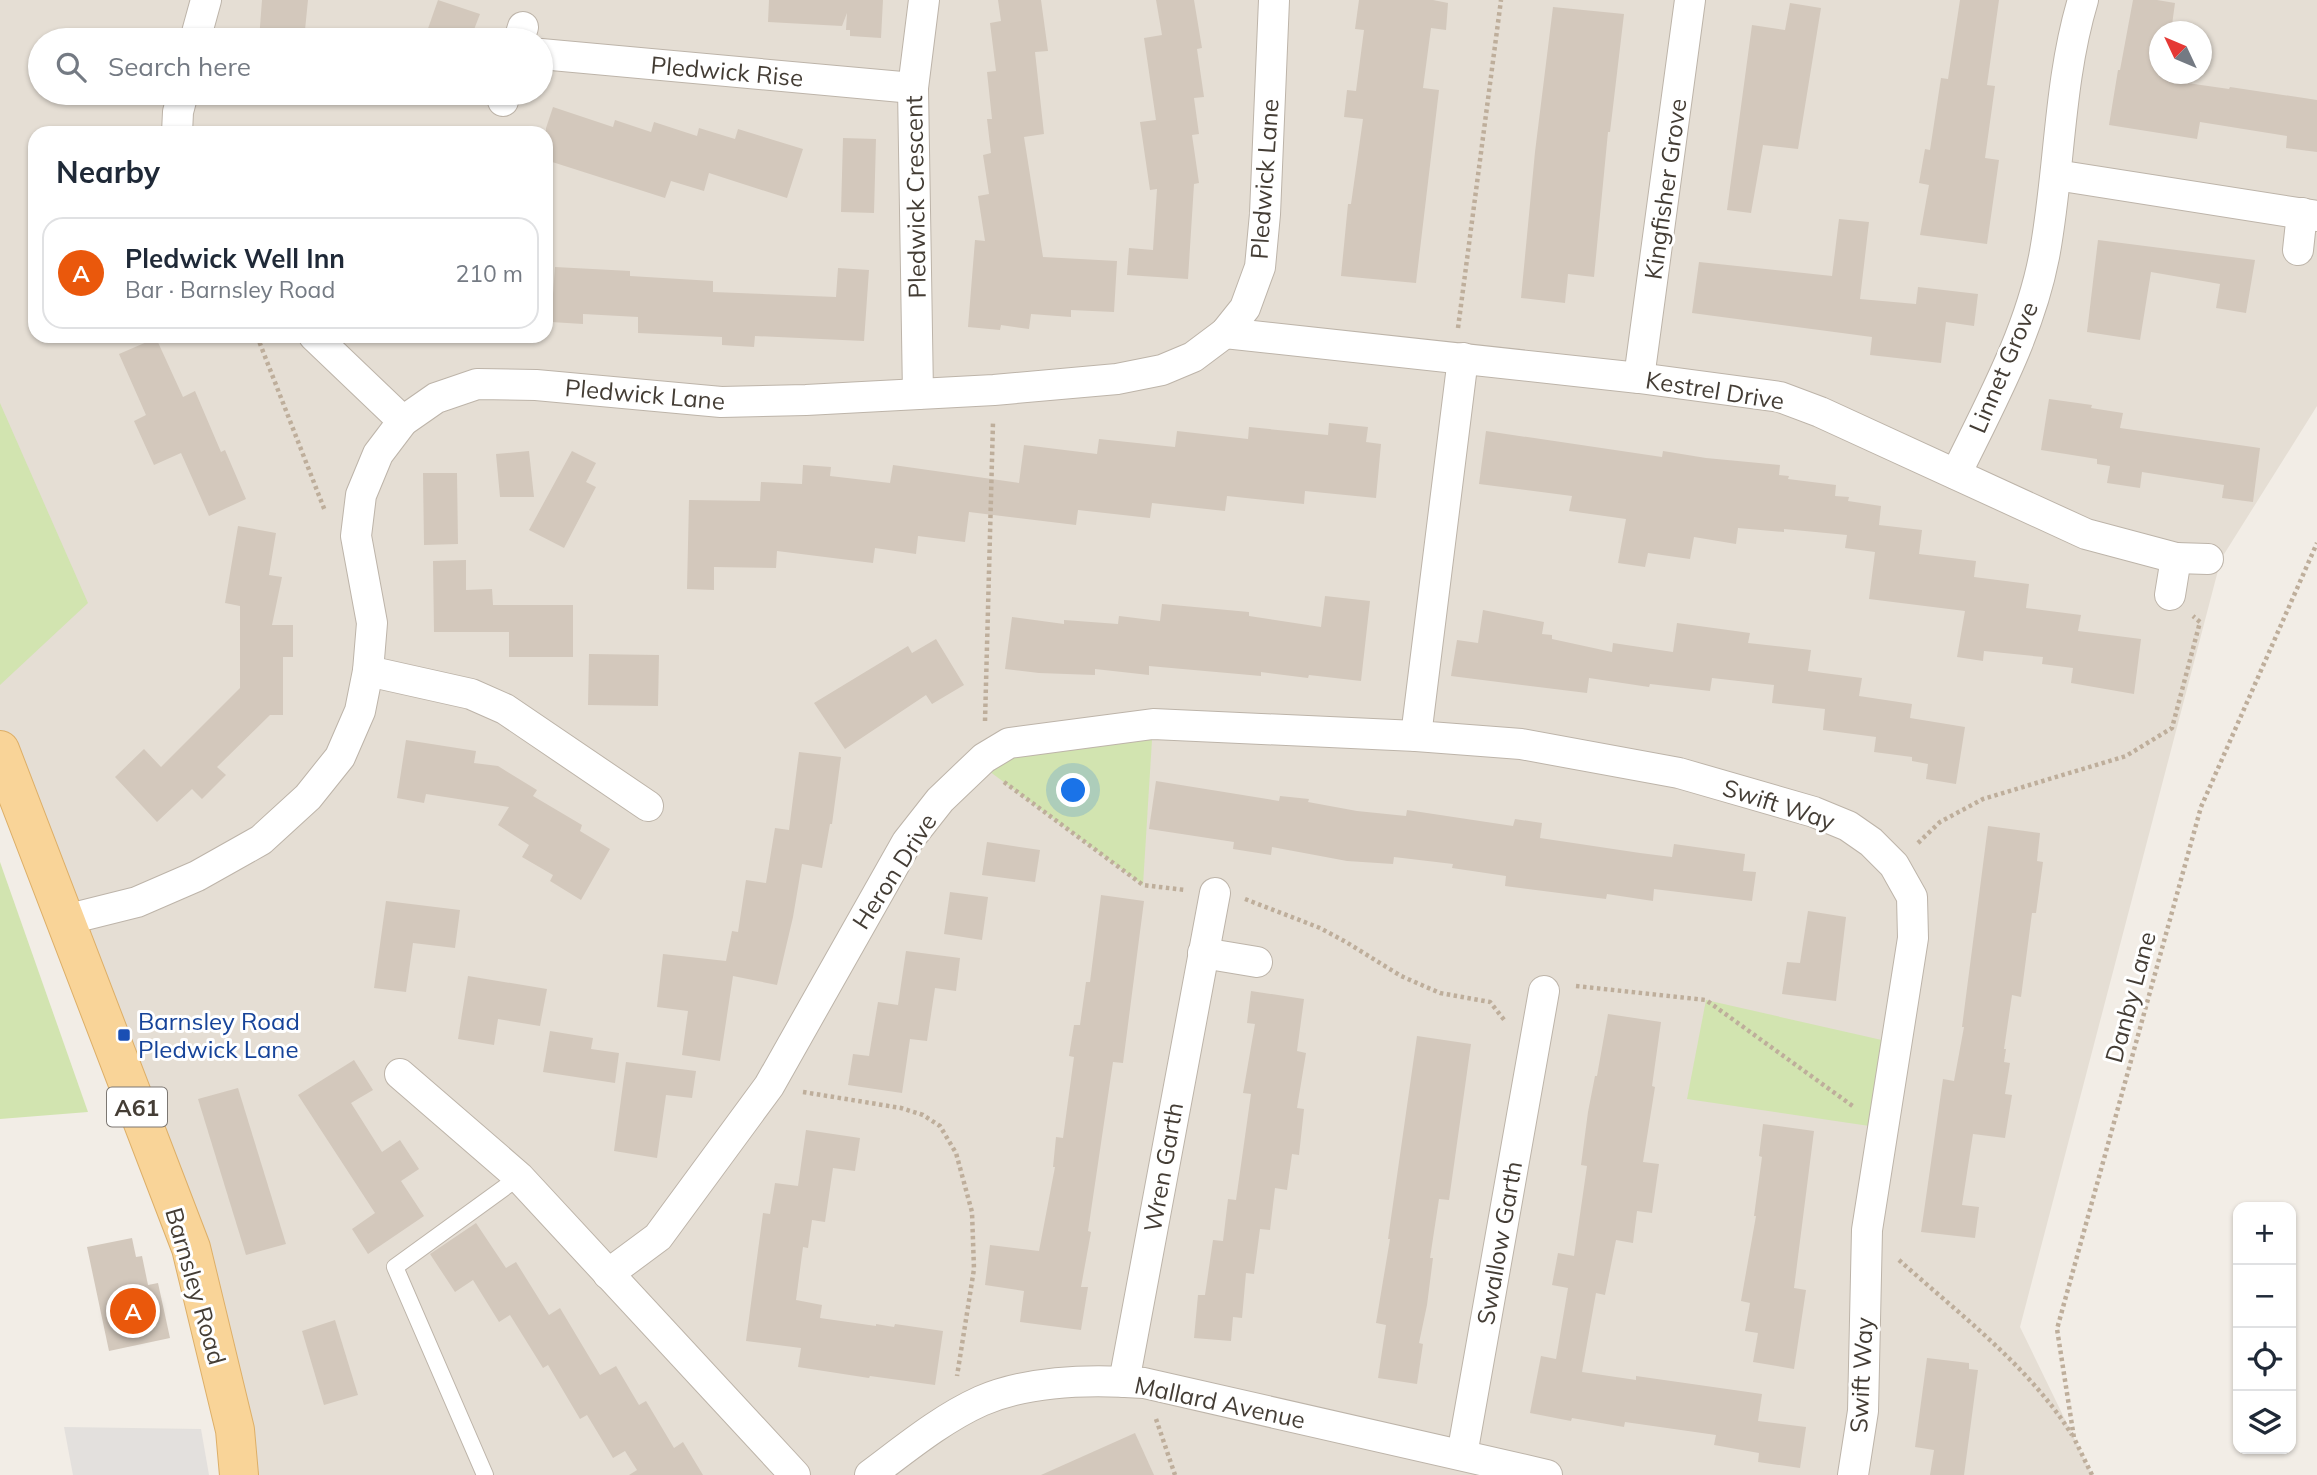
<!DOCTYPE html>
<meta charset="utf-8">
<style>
:root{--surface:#fff;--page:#f6f6f7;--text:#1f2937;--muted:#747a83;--line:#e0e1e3;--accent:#ea580c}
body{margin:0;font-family:Mulish,sans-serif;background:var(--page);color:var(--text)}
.controls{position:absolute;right:21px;bottom:21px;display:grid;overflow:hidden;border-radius:14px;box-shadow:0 2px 5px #0004}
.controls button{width:63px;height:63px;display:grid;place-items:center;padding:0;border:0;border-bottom:2px solid var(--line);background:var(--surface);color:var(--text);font:35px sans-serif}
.compass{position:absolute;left:2149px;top:21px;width:63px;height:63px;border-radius:50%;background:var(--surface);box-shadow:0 2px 5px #0004;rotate:314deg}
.you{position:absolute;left:1074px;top:791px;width:24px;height:24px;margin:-18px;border:5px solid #fff;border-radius:50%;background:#1a73e8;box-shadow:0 0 0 10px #1a73e833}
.badge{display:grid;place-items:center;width:46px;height:46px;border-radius:50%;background:var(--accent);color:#fff;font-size:23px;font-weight:700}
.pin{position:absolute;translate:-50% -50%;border:4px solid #fff;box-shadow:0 2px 7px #0006}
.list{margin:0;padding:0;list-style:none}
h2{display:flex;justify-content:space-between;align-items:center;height:91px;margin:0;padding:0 28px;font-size:30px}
h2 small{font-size:23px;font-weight:400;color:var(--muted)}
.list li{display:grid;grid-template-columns:46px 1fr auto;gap:21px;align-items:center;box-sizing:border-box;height:112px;margin:0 14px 14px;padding:0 14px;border:2px solid var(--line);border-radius:21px}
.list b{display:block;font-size:26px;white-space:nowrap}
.list p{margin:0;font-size:23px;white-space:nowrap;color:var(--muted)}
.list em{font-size:23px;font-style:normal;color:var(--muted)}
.icon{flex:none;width:38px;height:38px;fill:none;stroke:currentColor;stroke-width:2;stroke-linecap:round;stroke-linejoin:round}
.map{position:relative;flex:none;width:2317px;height:1475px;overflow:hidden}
.search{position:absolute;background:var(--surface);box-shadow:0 2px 5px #0004;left:28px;top:28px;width:525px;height:77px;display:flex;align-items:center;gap:18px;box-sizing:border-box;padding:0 24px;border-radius:38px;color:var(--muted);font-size:26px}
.panel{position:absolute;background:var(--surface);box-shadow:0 2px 5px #0004;left:28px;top:126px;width:525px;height:217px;border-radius:21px}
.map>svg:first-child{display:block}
</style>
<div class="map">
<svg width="2317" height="1475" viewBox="0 0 2317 1475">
<rect width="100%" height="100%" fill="#f2ede6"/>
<path fill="#e5ded4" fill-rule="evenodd" d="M 0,0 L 2317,0 L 2317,406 L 2221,559 L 2020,1327 L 2092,1475 L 239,1475 L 235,1430 L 0,750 ZM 2160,32 L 2202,32 L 2202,74 L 2160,74 ZM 40,40 L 541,40 L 541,93 L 40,93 ZM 35,133 L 546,133 L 546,336 L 35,336 Z"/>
<g fill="#d2e4b0">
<path d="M 0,403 L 88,603 L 0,685 Z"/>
<path d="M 1153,724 L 1143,885 L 978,763 Z"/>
<path d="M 0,862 L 88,1112 L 0,1119 Z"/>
<path d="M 1706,1000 L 1895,1043 L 1883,1128 L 1687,1099 Z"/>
</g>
<path fill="#e3e0dd" d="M 64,1427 L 201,1429 L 209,1475 L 73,1475 Z"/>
<g fill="#d3c8bc">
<path d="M 262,0 L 308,0 L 304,40 L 259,40 Z"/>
<path d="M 438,0 L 480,14 L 470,40 L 424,40 Z"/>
<path d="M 769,0 L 883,0 L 881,38 L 850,36 L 850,30 L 846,30 L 847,13 L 842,26 L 768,22 Z"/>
<path d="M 998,0 L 1041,0 L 1048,51 L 1035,52 L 1044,134 L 1024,137 L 1043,257 L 1117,261 L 1114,312 L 1071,310 L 1071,317 L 1031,314 L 1029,329 L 1001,325 L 1000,330 L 968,327 L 975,240 L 985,241 L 978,196 L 989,194 L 983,155 L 991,153 L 987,119 L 992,119 L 987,72 L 996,71 L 990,23 L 1001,21 Z"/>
<path d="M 1156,0 L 1194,0 L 1202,48 L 1197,49 L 1204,97 L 1194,98 L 1199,134 L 1192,135 L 1199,183 L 1194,184 L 1188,279 L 1127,275 L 1129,248 L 1153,250 L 1157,189 L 1150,190 L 1140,122 L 1156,120 L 1144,38 L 1162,35 Z"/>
<path d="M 1359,0 L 1433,0 L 1448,3 L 1446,30 L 1431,28 L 1423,88 L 1439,90 L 1416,283 L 1341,276 L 1348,204 L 1351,204 L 1363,119 L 1344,117 L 1347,90 L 1356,91 L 1364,30 L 1355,29 Z"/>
<path d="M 1960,0 L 1999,0 L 1987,85 L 1995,86 L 1985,158 L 1999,160 L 1987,244 L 1920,235 L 1929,185 L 1919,183 L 1925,149 L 1930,150 L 1941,78 L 1948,79 Z"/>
<path d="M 2133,0 L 2157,0 L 2175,3 L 2171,32 L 2160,32 L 2160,74 L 2163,74 L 2163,77 L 2166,78 L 2166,80 L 2229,89 L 2230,87 L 2317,100 L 2317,152 L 2286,148 L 2287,136 L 2200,122 L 2197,139 L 2109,125 L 2118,70 L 2120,70 Z"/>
<path d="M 1790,3 L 1821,8 L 1798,149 L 1763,145 L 1751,213 L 1727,210 L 1752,25 L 1785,30 Z"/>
<path d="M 1553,7 L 1624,14 L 1610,132 L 1608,132 L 1594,277 L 1568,274 L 1565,303 L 1521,298 L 1535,152 Z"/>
<path d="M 553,107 L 613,127 L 615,120 L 651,132 L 654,122 L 697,136 L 699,128 L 735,139 L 738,129 L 803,149 L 787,198 L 709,173 L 704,191 L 671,181 L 665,198 L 546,160 L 546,128 Z"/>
<path d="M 843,138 L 876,139 L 874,213 L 841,212 Z"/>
<path d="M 1839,219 L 1869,222 L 1860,299 L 1916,304 L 1918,287 L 1978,294 L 1974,326 L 1946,322 L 1941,363 L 1870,355 L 1872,337 L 1692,313 L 1699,262 L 1832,276 Z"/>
<path d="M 2098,240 L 2255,260 L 2246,313 L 2216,308 L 2220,284 L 2151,272 L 2140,340 L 2087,332 Z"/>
<path d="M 555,267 L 630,271 L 630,276 L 713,281 L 713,292 L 836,297 L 838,268 L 869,270 L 864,341 L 755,336 L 754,347 L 722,345 L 722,337 L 638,333 L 638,317 L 583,314 L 583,324 L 551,322 Z"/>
<path d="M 156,338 L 183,397 L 195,391 L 221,452 L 225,450 L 246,499 L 209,516 L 181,453 L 154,465 L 134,421 L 146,415 L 119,354 Z"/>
<path d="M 2049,399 L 2092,405 L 2091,408 L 2123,413 L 2120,428 L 2260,448 L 2253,502 L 2222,498 L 2224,485 L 2142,472 L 2140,488 L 2107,483 L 2110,466 L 2097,464 L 2097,459 L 2041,450 Z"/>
<path d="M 1329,423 L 1368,427 L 1366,442 L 1381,444 L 1376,498 L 1305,491 L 1304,504 L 1227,496 L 1225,511 L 1152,503 L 1150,518 L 1078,510 L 1076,525 L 969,512 L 965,542 L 918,536 L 916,554 L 875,548 L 873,563 L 777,551 L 776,568 L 714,567 L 714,590 L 687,589 L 689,500 L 760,501 L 761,482 L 802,484 L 803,465 L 831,467 L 830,476 L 890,483 L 893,465 L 1019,483 L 1024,445 L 1097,454 L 1099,439 L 1175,447 L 1177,431 L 1248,439 L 1249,427 L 1328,435 Z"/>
<path d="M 1486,431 L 1662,457 L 1663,451 L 1706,458 L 1780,465 L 1779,475 L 1789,476 L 1788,479 L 1836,485 L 1835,496 L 1849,497 L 1848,501 L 1881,506 L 1879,525 L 1922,530 L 1919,554 L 1976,561 L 1974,577 L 2029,584 L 2026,608 L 2081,615 L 2078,631 L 2141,639 L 2134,694 L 2071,683 L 2073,668 L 2042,664 L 2043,657 L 1984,651 L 1983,661 L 1957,657 L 1965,611 L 1869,599 L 1875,552 L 1845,548 L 1847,535 L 1784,529 L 1784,532 L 1738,528 L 1736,544 L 1694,537 L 1690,559 L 1648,553 L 1645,567 L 1618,563 L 1626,519 L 1569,511 L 1572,496 L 1479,484 Z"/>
<path d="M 529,451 L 534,497 L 500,497 L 496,454 Z"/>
<path d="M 572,451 L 596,463 L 586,482 L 596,487 L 564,548 L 529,530 Z"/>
<path d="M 423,473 L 457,473 L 458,544 L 424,545 Z"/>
<path d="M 238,526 L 276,533 L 269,575 L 282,577 L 272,625 L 293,625 L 293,657 L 283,657 L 283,715 L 270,715 L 217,767 L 226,775 L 202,799 L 192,789 L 157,822 L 115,777 L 144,749 L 161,767 L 240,688 L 240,606 L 225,603 Z"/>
<path d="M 466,560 L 466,590 L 492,589 L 493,605 L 573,605 L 573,657 L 509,657 L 509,632 L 434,632 L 433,561 Z"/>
<path d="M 1325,596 L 1370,601 L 1361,681 L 1309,675 L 1308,678 L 1261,672 L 1261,676 L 1149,666 L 1149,675 L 1095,669 L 1095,675 L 1039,673 L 1005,669 L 1012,617 L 1064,624 L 1064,620 L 1118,624 L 1119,616 L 1160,621 L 1162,604 L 1249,612 L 1249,616 L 1321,627 Z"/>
<path d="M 1483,610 L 1544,622 L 1542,634 L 1552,635 L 1552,639 L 1612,652 L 1613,643 L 1673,652 L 1677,623 L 1750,633 L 1748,643 L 1811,650 L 1808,671 L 1862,678 L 1859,696 L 1912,704 L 1910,718 L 1965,727 L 1956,784 L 1926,779 L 1928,764 L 1912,761 L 1912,757 L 1874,752 L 1876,737 L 1823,730 L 1825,709 L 1772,703 L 1774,685 L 1712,678 L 1710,691 L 1650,684 L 1649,687 L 1589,678 L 1587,693 L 1451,676 L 1457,640 L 1478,643 Z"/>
<path d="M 936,639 L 964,685 L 932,704 L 926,695 L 845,749 L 814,703 L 908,646 L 912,653 Z"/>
<path d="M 589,654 L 659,655 L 658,706 L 588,705 Z"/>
<path d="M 406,740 L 476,751 L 474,763 L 498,766 L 537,790 L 533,796 L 582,825 L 580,831 L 610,849 L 581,900 L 550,881 L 553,875 L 522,857 L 529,845 L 498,825 L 509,807 L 426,794 L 424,803 L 397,798 Z"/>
<path d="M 799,752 L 841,757 L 832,824 L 830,824 L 822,868 L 802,864 L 793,917 L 777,985 L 733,976 L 720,1061 L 682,1055 L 688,1011 L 657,1007 L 663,954 L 726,961 L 732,931 L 738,932 L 746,880 L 766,883 L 775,828 L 789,830 Z"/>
<path d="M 1156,781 L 1279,801 L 1280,796 L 1309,799 L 1308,802 L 1357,811 L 1406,816 L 1407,810 L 1513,826 L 1515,819 L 1542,823 L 1540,838 L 1640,853 L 1672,857 L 1674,844 L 1745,854 L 1743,871 L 1756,872 L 1752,901 L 1654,889 L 1653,901 L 1607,894 L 1606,899 L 1505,886 L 1506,876 L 1452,868 L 1453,864 L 1394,857 L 1393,864 L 1347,861 L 1272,847 L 1271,855 L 1233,849 L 1234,842 L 1149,829 Z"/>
<path d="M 1988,826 L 2040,833 L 2037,861 L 2043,862 L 2036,913 L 2032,913 L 2021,997 L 2012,995 L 2004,1049 L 2006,1049 L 2004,1062 L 2010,1063 L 2005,1094 L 2012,1095 L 2005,1138 L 1973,1134 L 1962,1205 L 1979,1207 L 1975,1238 L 1921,1232 L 1943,1079 L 1954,1081 L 1964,1027 L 1962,1027 Z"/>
<path d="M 987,842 L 1040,850 L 1035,882 L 982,875 Z"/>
<path d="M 950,892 L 988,897 L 982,940 L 944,934 Z"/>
<path d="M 1101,895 L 1144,901 L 1123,1063 L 1113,1062 L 1088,1231 L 1091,1232 L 1081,1287 L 1088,1287 L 1081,1330 L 1020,1322 L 1024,1291 L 985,1285 L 990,1245 L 1039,1251 L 1055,1167 L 1053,1167 L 1056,1137 L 1063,1138 L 1074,1057 L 1069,1056 L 1074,1025 L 1080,1025 L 1086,982 L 1090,982 Z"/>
<path d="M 386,901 L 460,910 L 455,948 L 413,943 L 406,992 L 374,988 Z"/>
<path d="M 1808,911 L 1846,917 L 1836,1001 L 1782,994 L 1787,962 L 1800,963 Z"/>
<path d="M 906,951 L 960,958 L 956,991 L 935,988 L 927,1041 L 910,1039 L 902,1093 L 848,1085 L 853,1054 L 869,1056 L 878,1002 L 898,1005 Z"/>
<path d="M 468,976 L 547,989 L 540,1026 L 498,1019 L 494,1045 L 458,1039 Z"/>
<path d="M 1251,991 L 1304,999 L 1297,1051 L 1306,1053 L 1297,1108 L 1304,1109 L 1299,1155 L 1292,1154 L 1287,1190 L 1275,1188 L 1270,1230 L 1260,1229 L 1254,1274 L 1246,1273 L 1242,1318 L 1233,1317 L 1231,1341 L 1194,1338 L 1198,1295 L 1205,1295 L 1213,1240 L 1223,1241 L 1228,1199 L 1236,1200 L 1251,1094 L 1243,1093 L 1255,1024 L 1247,1023 Z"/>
<path d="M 1608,1014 L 1661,1022 L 1652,1086 L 1655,1087 L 1643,1162 L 1659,1164 L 1652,1213 L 1637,1211 L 1633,1243 L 1616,1240 L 1605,1295 L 1596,1293 L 1582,1372 L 1636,1380 L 1636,1376 L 1762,1394 L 1758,1421 L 1806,1427 L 1800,1468 L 1758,1462 L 1759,1453 L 1714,1445 L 1716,1435 L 1625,1422 L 1624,1427 L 1572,1418 L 1571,1421 L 1530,1413 L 1541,1356 L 1556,1359 L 1568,1288 L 1552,1285 L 1558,1253 L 1574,1256 L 1587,1166 L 1581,1165 L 1588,1112 L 1595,1076 L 1597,1076 Z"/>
<path d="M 550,1031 L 593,1038 L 591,1049 L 619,1053 L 615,1083 L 543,1072 Z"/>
<path d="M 1417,1036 L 1471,1044 L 1449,1200 L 1439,1199 L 1430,1258 L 1433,1258 L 1427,1305 L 1419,1343 L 1423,1344 L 1417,1384 L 1378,1378 L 1386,1325 L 1376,1323 L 1390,1239 L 1388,1239 Z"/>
<path d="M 354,1060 L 373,1090 L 351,1103 L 382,1152 L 400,1140 L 419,1169 L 401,1181 L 424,1216 L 368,1254 L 352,1229 L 375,1213 L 298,1095 Z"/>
<path d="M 626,1062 L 696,1071 L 692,1098 L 666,1095 L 657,1158 L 614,1151 Z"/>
<path d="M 238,1088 L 286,1244 L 246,1255 L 198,1099 Z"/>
<path d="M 1763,1124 L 1814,1131 L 1794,1288 L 1806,1290 L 1794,1369 L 1753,1362 L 1758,1333 L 1745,1331 L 1750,1303 L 1741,1301 L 1756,1216 L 1754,1216 L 1762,1157 L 1759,1156 Z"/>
<path d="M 806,1130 L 860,1138 L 855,1171 L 833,1168 L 825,1222 L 812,1220 L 808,1248 L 803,1247 L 796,1300 L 822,1305 L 820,1318 L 876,1326 L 876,1324 L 894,1327 L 895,1324 L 943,1331 L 935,1385 L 870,1376 L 869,1378 L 798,1367 L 801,1348 L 746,1341 L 763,1213 L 770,1214 L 775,1183 L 798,1186 Z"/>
<path d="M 476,1223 L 506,1268 L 516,1262 L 549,1315 L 560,1308 L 600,1375 L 616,1366 L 639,1405 L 646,1401 L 674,1448 L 683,1442 L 703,1475 L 629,1475 L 637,1470 L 625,1451 L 613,1458 L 587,1415 L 580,1419 L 548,1365 L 543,1368 L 510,1315 L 499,1322 L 473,1280 L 455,1292 L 430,1254 Z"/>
<path d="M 132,1238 L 136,1257 L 142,1256 L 148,1285 L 158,1283 L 170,1338 L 109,1351 L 87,1247 Z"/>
<path d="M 335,1320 L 358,1395 L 324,1405 L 302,1331 Z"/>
<path d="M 1927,1358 L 1969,1363 L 1969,1369 L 1978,1370 L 1964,1475 L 1930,1475 L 1934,1450 L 1915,1447 Z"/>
<path d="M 1135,1433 L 1154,1475 L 1041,1475 Z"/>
</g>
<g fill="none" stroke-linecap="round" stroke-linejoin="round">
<defs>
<path id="lane" d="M 485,1475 L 395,1267 L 519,1177"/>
<g id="street">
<path d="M 195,40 L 206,0"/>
<path d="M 519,40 L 523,27"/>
<path d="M 541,54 L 913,88"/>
<path d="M 503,101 L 505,93"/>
<path d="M 177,133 L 178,112 L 183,93"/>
<path d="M 2056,175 L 2317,216"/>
<path d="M 2298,250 L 2302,213"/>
<path d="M 1225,333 L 1639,378 L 1780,397 L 1820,412 L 2086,534 L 2176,558 L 2170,595"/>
<path d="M 314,336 L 403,421"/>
<path d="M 1463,358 L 1416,736 L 1521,744 L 1679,773 L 1814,812 L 1848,826 L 1871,842 L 1894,865 L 1912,897 L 1913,938 L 1867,1230 L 1863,1411 L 1853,1475"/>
<path d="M 1639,378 L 1690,0"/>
<path d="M 918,394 L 913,88 L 924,0"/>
<path d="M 1956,474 C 1990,404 2029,334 2044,257 C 2060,173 2058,83 2083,0"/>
<path d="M 2176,558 L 2208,559"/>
<path d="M 368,671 L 471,694 L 505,709 L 648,806"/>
<path d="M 65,920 L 137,902 L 197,876 L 261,840 L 308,797 L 340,757 L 360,711 L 368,671 L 372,623 L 356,536 L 361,495 L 378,454 L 403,421 L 436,398 L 477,384 L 536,385 L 721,402 L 806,400 L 994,390 L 1117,379 L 1162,370 L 1193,357 L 1225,333 L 1245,308 L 1260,267 L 1265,214 L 1274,0"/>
<path d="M 1203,953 L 1257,962"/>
<path d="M 400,1074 L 519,1177 L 795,1475"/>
<path d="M 608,1274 L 658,1237 L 769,1086 L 907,842 L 940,800 L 984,758 L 1009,743 L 1153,724 L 1416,736"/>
<path d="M 1124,1382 L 1215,893"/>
<path d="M 1462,1455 L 1544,991"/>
<path d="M 870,1475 C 905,1449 941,1419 981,1401 C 1030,1380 1092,1379 1144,1383 L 1547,1475"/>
</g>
<path id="primary" d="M 0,750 L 191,1248 L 235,1430 L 239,1475"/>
</defs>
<use href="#lane" stroke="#bdb4a9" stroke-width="18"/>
<use href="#street" stroke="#bdb4a9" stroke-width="32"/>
<use href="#primary" stroke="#ddaf68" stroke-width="40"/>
<g stroke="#beae9b" stroke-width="4.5" stroke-dasharray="3.5 3.5" stroke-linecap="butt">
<path d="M 1458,328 L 1501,0"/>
<path d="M 257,336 L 325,511"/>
<path d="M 985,721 L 993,422"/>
<path d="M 1004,782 L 1143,885 L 1185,890"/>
<path d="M 1918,843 L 1940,822 L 1983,799 L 2126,756 L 2172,728 L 2200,622 L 2193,616"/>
<path d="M 1245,899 L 1320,928 L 1346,942 L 1401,976 L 1440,993 L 1490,1002 L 1505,1021"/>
<path d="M 1576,986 L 1706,1000 L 1854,1107"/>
<path d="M 803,1092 L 901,1108 L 923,1115 L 940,1126 L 956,1153 L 972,1212 L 974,1269 L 957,1376"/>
<path d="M 1899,1260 C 1958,1313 2030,1367 2072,1435"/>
<path d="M 1156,1419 L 1175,1475"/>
<path d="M 2092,1475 L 2074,1438 L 2057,1329 L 2201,807 L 2317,543"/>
</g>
<use href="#lane" stroke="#fff" stroke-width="16"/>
<use href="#street" stroke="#fff" stroke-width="30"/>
<use href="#primary" stroke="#f9d498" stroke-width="38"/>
</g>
<rect fill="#1a4fb4" stroke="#fff" stroke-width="2.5" x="117" y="1028" width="14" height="14" rx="3.5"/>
<g text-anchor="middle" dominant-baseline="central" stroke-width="6" stroke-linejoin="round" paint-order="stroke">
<rect fill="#fff" stroke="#7c7772" stroke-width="2" x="107" y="1087.5" width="60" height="39" rx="5"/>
<g font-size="23" font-weight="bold" fill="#443d35">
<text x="137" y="1107">A61</text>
</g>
<g font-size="24" fill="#443d35" stroke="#fff">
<text transform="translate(727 71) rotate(5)">Pledwick Rise</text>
<text transform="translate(1264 179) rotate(-86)">Pledwick Lane</text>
<text transform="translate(1665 189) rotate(-82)">Kingfisher Grove</text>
<text transform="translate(915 197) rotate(-91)">Pledwick Crescent</text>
<text transform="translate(2003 367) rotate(-67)">Linnet Grove</text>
<text transform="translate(1715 390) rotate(9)">Kestrel Drive</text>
<text transform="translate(645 394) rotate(5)">Pledwick Lane</text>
<text transform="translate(1779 804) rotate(18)">Swift Way</text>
<text transform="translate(894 871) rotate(-57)">Heron Drive</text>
<text transform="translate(2130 997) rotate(-75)">Danby Lane</text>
<text transform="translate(1163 1167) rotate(-80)">Wren Garth</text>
<text transform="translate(1499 1243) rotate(-80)">Swallow Garth</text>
<text transform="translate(196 1286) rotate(74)">Barnsley Road</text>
<text transform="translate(1861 1375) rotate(-87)">Swift Way</text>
<text transform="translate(1220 1402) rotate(12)">Mallard Avenue</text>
</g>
<g font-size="24" fill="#164399" stroke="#fff" text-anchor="start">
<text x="138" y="1021">Barnsley Road<tspan x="138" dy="28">Pledwick Lane</tspan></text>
</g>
</g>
</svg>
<div class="controls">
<button>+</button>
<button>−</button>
<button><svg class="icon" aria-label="locate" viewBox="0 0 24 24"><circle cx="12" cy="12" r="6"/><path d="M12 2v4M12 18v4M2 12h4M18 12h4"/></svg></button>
<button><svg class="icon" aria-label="layers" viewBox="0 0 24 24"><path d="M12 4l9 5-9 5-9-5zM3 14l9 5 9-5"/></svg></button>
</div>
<svg class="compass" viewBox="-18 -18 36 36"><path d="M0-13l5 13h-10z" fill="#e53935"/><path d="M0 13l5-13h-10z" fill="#747a83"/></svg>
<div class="you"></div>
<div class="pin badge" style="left:133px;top:1311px">A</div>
<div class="search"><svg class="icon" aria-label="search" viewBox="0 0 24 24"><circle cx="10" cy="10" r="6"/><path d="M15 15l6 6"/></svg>Search here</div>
<section class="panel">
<h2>Nearby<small></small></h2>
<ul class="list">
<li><span class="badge">A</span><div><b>Pledwick Well Inn</b><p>Bar · Barnsley Road</p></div><em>210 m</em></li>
</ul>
</section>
</div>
